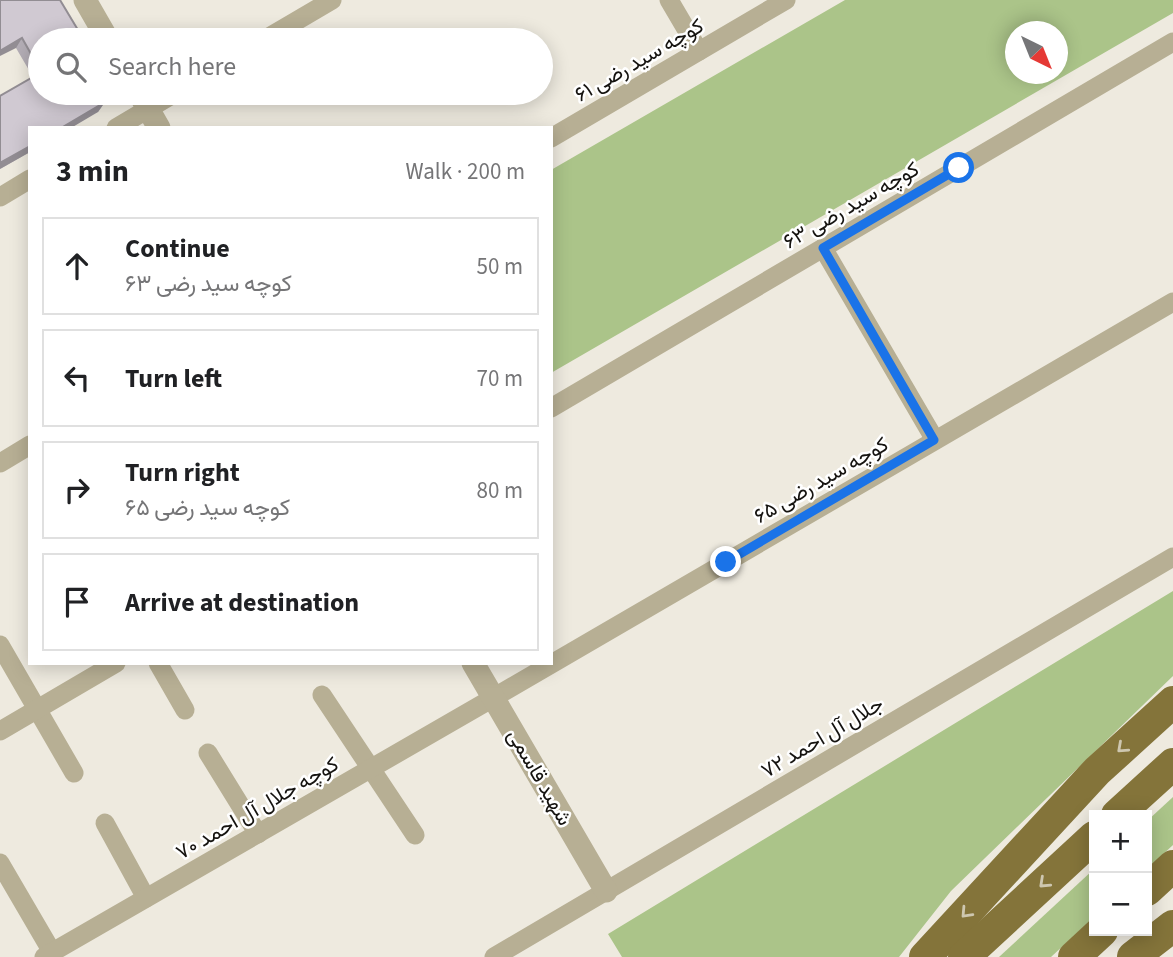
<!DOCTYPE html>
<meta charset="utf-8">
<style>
:root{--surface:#fff;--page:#f2f2f2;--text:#202124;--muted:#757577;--line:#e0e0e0}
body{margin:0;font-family:"Source Sans 3",Vazirmatn,sans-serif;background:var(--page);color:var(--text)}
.controls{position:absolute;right:21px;bottom:21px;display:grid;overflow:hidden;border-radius:0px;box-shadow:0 4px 18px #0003}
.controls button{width:63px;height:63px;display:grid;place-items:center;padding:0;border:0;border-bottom:2px solid var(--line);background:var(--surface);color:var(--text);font:35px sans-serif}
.compass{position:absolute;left:1005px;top:21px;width:63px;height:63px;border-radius:50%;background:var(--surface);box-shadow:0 4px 18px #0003;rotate:137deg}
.stop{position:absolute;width:21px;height:21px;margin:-16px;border:5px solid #1a73e8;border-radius:50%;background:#fff}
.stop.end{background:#1a73e8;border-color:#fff;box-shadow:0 2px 7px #0008}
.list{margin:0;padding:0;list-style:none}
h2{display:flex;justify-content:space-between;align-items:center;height:91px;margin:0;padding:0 28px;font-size:30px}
h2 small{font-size:23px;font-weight:400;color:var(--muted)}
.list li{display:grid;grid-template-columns:46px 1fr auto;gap:21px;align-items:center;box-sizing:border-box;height:98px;margin:0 14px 14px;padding:0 14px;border:2px solid var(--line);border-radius:0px}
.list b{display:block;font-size:26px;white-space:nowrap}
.list p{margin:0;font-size:23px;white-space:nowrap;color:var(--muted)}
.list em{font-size:23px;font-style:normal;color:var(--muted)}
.icon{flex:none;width:38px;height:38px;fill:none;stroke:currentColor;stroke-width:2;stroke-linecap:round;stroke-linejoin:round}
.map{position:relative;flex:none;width:1173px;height:957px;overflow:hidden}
.search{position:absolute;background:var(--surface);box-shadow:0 4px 18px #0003;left:28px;top:28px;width:525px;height:77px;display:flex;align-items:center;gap:18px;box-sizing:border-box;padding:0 24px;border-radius:38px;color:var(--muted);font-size:26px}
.panel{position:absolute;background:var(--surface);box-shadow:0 4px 18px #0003;left:28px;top:126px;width:525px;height:539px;border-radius:0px}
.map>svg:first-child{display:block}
</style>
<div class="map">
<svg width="1173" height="957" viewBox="0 0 1173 957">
<rect width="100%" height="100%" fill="#eeeadf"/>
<g fill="#abc489" fill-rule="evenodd">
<path d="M 845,0 L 1173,0 L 1173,13 L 551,373 L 551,170 ZM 1016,32 L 1058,32 L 1058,74 L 1016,74 Z"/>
<path d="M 1173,591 L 1173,676 L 951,891 L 899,957 L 622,957 L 608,934 Z"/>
<path d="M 1173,797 L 1173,845 L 1147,869 L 1147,821 Z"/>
<path d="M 1094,869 L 1094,917 L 1051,957 L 999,957 Z"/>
</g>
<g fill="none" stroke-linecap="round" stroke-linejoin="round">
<g stroke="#b7af94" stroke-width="19">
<path d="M 669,0 L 699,51"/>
<path d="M 264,40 L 332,0"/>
<path d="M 116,128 L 175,93"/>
<path d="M 551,138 L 786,0"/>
<path d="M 0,197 L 30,179"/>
<path d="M 823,248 L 935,440"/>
<path d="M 551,408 L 1173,42"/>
<path d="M 0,463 L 30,445"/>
<path d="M 0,645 L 74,773"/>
<path d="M 158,663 L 185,710"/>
<path d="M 322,695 L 415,835"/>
<path d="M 0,731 L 116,663"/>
<path d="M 208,753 L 258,834"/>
<path d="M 105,823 L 146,898"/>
<path d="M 0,863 L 52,952"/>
<path d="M 44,957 L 493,698 L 1173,302"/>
<path d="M 494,957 L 1173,557"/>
</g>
<g stroke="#b7af94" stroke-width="23">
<path d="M 85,0 L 108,40"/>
<path d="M 139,93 L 159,128"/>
<path d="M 473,663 L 606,891"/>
</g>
<g stroke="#84743a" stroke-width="32">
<path d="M 1117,815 L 1173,764"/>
<path d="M 1147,890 L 1173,866"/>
<path d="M 925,957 L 1097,771 L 1173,702"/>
<path d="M 964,957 L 1094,837"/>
<path d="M 1074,957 L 1102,931"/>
<path d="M 1133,957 L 1173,926"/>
</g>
</g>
<path fill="#b3adb5" d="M 0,0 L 40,40 L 40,93 L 105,102 L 98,112 L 30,128 L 30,152 L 0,169 L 33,77 L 16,48 Z"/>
<g fill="#928d93">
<path d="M 22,38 L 16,48 L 0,56 L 0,51 Z"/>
<path d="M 105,102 L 98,112 L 71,128 L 61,128 Z"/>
<path d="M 30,146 L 30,152 L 0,169 L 0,163 Z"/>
</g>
<g fill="#d0c9d2" stroke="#928d93" stroke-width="2">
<path d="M 0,0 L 60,0 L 84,40 L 40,40 L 40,70 L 22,38 L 0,51 Z"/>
<path d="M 40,73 L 40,93 L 106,93 L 105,102 L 61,128 L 30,128 L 30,146 L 0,163 L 0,96 Z"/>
</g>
<defs><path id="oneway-chevron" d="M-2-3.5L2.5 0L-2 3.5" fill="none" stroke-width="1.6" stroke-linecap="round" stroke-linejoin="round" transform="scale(1.75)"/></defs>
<g stroke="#cec7b0">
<use href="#oneway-chevron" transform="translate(1122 748) rotate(138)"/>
<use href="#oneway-chevron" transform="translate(1044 883) rotate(137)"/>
<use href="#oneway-chevron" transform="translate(966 913) rotate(133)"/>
</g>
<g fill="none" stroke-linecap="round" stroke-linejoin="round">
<path stroke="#1a73e8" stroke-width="9" d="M 726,562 L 934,440 L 823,248 L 959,168"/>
</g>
<g text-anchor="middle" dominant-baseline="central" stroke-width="5" stroke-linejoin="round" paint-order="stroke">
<g font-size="21" fill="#151310" stroke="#fff">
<text transform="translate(639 60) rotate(-30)">کوچه سید رضی ۶۱</text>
<text transform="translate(851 205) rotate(-30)">کوچه سید رضی ۶۳</text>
<text transform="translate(821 480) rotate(-30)">کوچه سید رضی ۶۵</text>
<text transform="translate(822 737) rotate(-31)">جلال آل احمد ۷۲</text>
<text transform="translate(540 777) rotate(60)">شهید قاسمی</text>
<text transform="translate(257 808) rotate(-30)">کوچه جلال آل احمد ۷۰</text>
</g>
</g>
</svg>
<div class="controls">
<button>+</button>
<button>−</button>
</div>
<svg class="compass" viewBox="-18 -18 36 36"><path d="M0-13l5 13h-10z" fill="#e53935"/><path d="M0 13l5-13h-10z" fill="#757577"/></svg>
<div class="stop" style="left:959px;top:168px"></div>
<div class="stop end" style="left:726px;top:562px"></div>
<div class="search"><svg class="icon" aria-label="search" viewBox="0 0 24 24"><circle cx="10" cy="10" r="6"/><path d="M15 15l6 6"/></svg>Search here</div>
<section class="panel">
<h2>3 min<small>Walk · 200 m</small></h2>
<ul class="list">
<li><svg class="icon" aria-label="ahead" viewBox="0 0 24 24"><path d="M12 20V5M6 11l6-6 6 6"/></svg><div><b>Continue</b><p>کوچه سید رضی ۶۳</p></div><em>50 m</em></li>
<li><svg class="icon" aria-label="left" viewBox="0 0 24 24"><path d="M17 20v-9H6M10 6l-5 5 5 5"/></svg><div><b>Turn left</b></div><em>70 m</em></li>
<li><svg class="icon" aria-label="right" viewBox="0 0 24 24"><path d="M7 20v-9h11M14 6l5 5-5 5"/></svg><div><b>Turn right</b><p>کوچه سید رضی ۶۵</p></div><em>80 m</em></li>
<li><svg class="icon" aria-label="arrive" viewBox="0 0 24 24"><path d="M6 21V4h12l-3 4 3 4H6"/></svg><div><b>Arrive at destination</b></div></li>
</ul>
</section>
</div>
